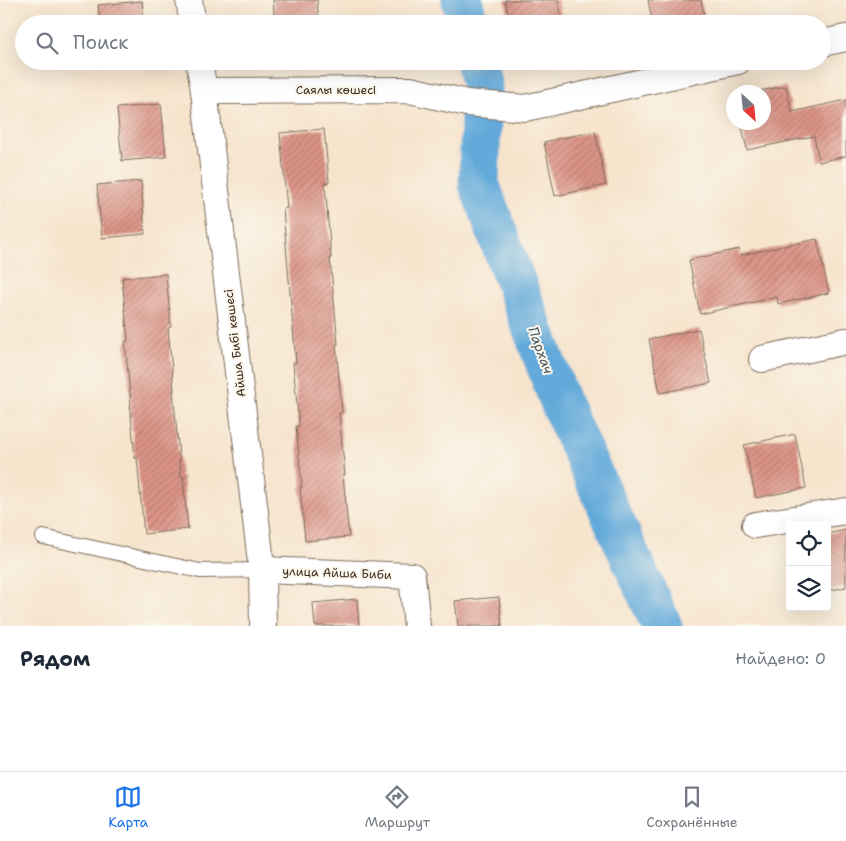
<!DOCTYPE html>
<html lang="ru">
<meta charset="utf-8">
<style>
:root{--surface:#fff;--page:#f6f6f7;--text:#1f2937;--muted:#747a83;--line:#e0e1e3;--accent:#1a73e8}
body{margin:0;font-family:"Shantell Sans",sans-serif;background:var(--page);color:var(--text)}
.controls{position:absolute;right:15px;bottom:15px;display:grid;overflow:hidden;border-radius:5px;box-shadow:0 5px 20px #0002}
.controls button{width:45px;height:45px;display:grid;place-items:center;padding:0;border:0;border-bottom:1px solid var(--line);background:var(--surface);color:var(--text);font:25px sans-serif}
.compass{position:absolute;left:726px;top:85px;width:45px;height:45px;border-radius:50%;background:var(--surface);box-shadow:0 5px 20px #0002;rotate:153deg}
.list{margin:0;padding:0;list-style:none}
h2{display:flex;justify-content:space-between;align-items:center;height:65px;margin:0;padding:0 20px;font-size:21px}
h2 small{font-size:16px;font-weight:400;color:var(--muted)}
.icon{flex:none;width:28px;height:28px;fill:none;stroke:currentColor;stroke-width:2;stroke-linecap:round;stroke-linejoin:round}
.map{position:relative;flex:none;width:846px;height:626px;overflow:hidden}
.search{position:absolute;background:var(--surface);box-shadow:0 5px 20px #0002;left:15px;right:15px;top:15px;height:55px;display:flex;align-items:center;gap:12px;box-sizing:border-box;padding:0 18px;border-radius:28px;color:var(--muted);font-size:19px}
.sheet{height:145px;background:var(--surface)}
nav{display:flex;justify-content:space-around;align-items:center;box-sizing:border-box;height:70px;border-top:1px solid var(--line);background:var(--surface);font-size:14px;color:var(--muted)}
nav a{display:grid;justify-items:center;gap:2px}
nav .on{color:var(--accent)}
.map>svg:first-child{display:block}
</style>
<div class="map">
<svg width="846" height="626" viewBox="0 0 846 626">
<defs>
<pattern id="building-hatch" width="6" height="6" patternUnits="userSpaceOnUse" patternTransform="scale(1.25)"><rect width="6" height="6" fill="#dc9487"/><path d="M-1 1l2-2M0 6l6-6M5 7l2-2" fill="none" stroke="#b4796e"/></pattern>
</defs>
<rect width="100%" height="100%" fill="#fbf7ec"/>
<filter id="ink" filterUnits="userSpaceOnUse"><feTurbulence type="fractalNoise" baseFrequency=".02" numOctaves="2"/><feDisplacementMap in="SourceGraphic" scale="10" xChannelSelector="R" yChannelSelector="G"/><feConvolveMatrix kernelMatrix="1 2 1 2 8 2 1 2 1" color-interpolation-filters="sRGB"/></filter>
<filter id="wash" filterUnits="userSpaceOnUse"><feTurbulence type="fractalNoise" baseFrequency=".0096" numOctaves="4" result="noise"/><feDisplacementMap in="SourceGraphic" scale="20" xChannelSelector="R" yChannelSelector="G"/><feGaussianBlur stdDeviation="1.12" result="paint"/><feColorMatrix in="noise" values="0 0 0 0 0 0 0 0 0 0 0 0 0 0 0 0 0 1.4 0 .05"/><feComposite in="paint" operator="in"/></filter>
<g filter="url(#wash)">
<rect width="100%" height="100%" fill="#f6e4cd"/>
<g fill="none" stroke-linecap="round" stroke-linejoin="round">
<g stroke="#64aada" stroke-width="41">
<path d="M 462,0 L 468,24"/>
<path d="M 476,61 L 482,86 L 479,184 L 562,407 L 662,626"/>
</g>
</g>
<g id="blocks">
<g fill="url(#building-hatch)">
<path d="M 273,0 L 317,0 L 319,24 L 275,24 Z"/>
<path d="M 505,0 L 558,0 L 563,24 L 510,24 Z"/>
<path d="M 648,0 L 701,0 L 706,24 L 653,24 Z"/>
<path d="M 142,1 L 144,24 L 100,24 L 98,5 Z"/>
<path d="M 786,86 L 792,112 L 846,100 L 846,156 L 819,162 L 814,136 L 747,150 L 741,122 L 764,122 L 764,92 L 754,92 Z"/>
<path d="M 161,104 L 166,157 L 122,161 L 117,108 Z"/>
<path d="M 324,129 L 329,182 L 325,183 L 331,258 L 330,258 L 338,344 L 336,345 L 342,412 L 339,413 L 345,475 L 343,475 L 349,537 L 305,541 L 300,487 L 302,487 L 296,426 L 299,426 L 293,363 L 296,363 L 283,209 L 287,208 L 280,133 Z"/>
<path d="M 595,131 L 606,185 L 555,196 L 544,142 Z"/>
<path d="M 141,181 L 145,234 L 102,238 L 97,185 Z"/>
<path d="M 817,239 L 829,293 L 778,304 L 777,297 L 700,314 L 689,260 L 739,249 L 741,255 Z"/>
<path d="M 166,274 L 171,327 L 168,328 L 174,391 L 173,391 L 181,477 L 183,476 L 188,529 L 144,534 L 137,458 L 135,458 L 130,405 L 131,405 L 125,342 L 128,341 L 122,278 Z"/>
<path d="M 699,329 L 711,383 L 660,393 L 649,339 Z"/>
<path d="M 795,434 L 806,488 L 756,498 L 744,445 Z"/>
<path d="M 846,530 L 846,587 L 827,591 L 827,534 Z"/>
<path d="M 499,597 L 502,626 L 458,626 L 455,601 Z"/>
<path d="M 357,599 L 359,626 L 315,626 L 313,603 Z"/>
</g>
</g>
</g>
<g filter="url(#ink)">
<use href="#blocks" fill-opacity="0" stroke="#7c6b5b" stroke-width="1"/>
<g fill="none" stroke-linecap="round" stroke-linejoin="round">
<defs>
<path id="lane" d="M 43,537 L 200,571 L 262,570"/>
<g id="street">
<path d="M 189,0 L 193,24"/>
<path d="M 822,43 L 846,38"/>
<path d="M 199,61 L 204,91 L 262,570 L 263,626"/>
<path d="M 204,91 L 410,90 L 467,103 L 525,108 L 738,61"/>
<path d="M 762,359 L 846,341"/>
<path d="M 755,525 L 846,511"/>
<path d="M 262,570 L 412,576 L 417,626"/>
</g>
</defs>
<use href="#lane" stroke="#7c6b5b" stroke-width="16"/>
<use href="#street" stroke="#7c6b5b" stroke-width="28"/>
<use href="#lane" stroke="#fff" stroke-width="14"/>
<use href="#street" stroke="#fff" stroke-width="26"/>
</g>
</g>
<g text-anchor="middle" dominant-baseline="central" stroke-width="4" stroke-linejoin="round" paint-order="stroke">
<g font-size="12" fill="#3b2a1e" stroke="#fbf7ec">
<text x="336" y="90">Саялы көшесі</text>
<text transform="translate(235 343) rotate(-97)">Айша Бибі көшесі</text>
<text transform="translate(337 573) rotate(2)">улица Айша Биби</text>
</g>
<g font-size="14" font-style="italic" fill="#495760" stroke="#fbf7ec">
<text transform="translate(541 350) rotate(70)">Пархач</text>
</g>
</g>
</svg>
<div class="controls">
<button><svg class="icon" aria-label="locate" viewBox="0 0 24 24"><circle cx="12" cy="12" r="6"/><path d="M12 2v4M12 18v4M2 12h4M18 12h4"/></svg></button>
<button><svg class="icon" aria-label="layers" viewBox="0 0 24 24"><path d="M12 4l9 5-9 5-9-5zM3 14l9 5 9-5"/></svg></button>
</div>
<svg class="compass" viewBox="-18 -18 36 36"><path d="M0-13l5 13h-10z" fill="#e53935"/><path d="M0 13l5-13h-10z" fill="#747a83"/></svg>
<div class="search"><svg class="icon" aria-label="search" viewBox="0 0 24 24"><circle cx="10" cy="10" r="6"/><path d="M15 15l6 6"/></svg>Поиск</div>
</div>
<section class="sheet">
<h2>Рядом<small>Найдено: 0</small></h2>
<ul class="list">
</ul>
</section>
<nav>
<a class="on"><svg class="icon" aria-label="map" viewBox="0 0 24 24"><path d="M3 6l6-2 6 2 6-2v14l-6 2-6-2-6 2zM9 4v14M15 6v14"/></svg>Карта</a>
<a><svg class="icon" aria-label="directions" viewBox="0 0 24 24"><path d="M12 3l9 9-9 9-9-9zM9 14v-3h6M13 9l2 2-2 2"/></svg>Маршрут</a>
<a><svg class="icon" aria-label="saved" viewBox="0 0 24 24"><path d="M7 4h10v16l-5-4-5 4z"/></svg>Сохранённые</a>
</nav>
